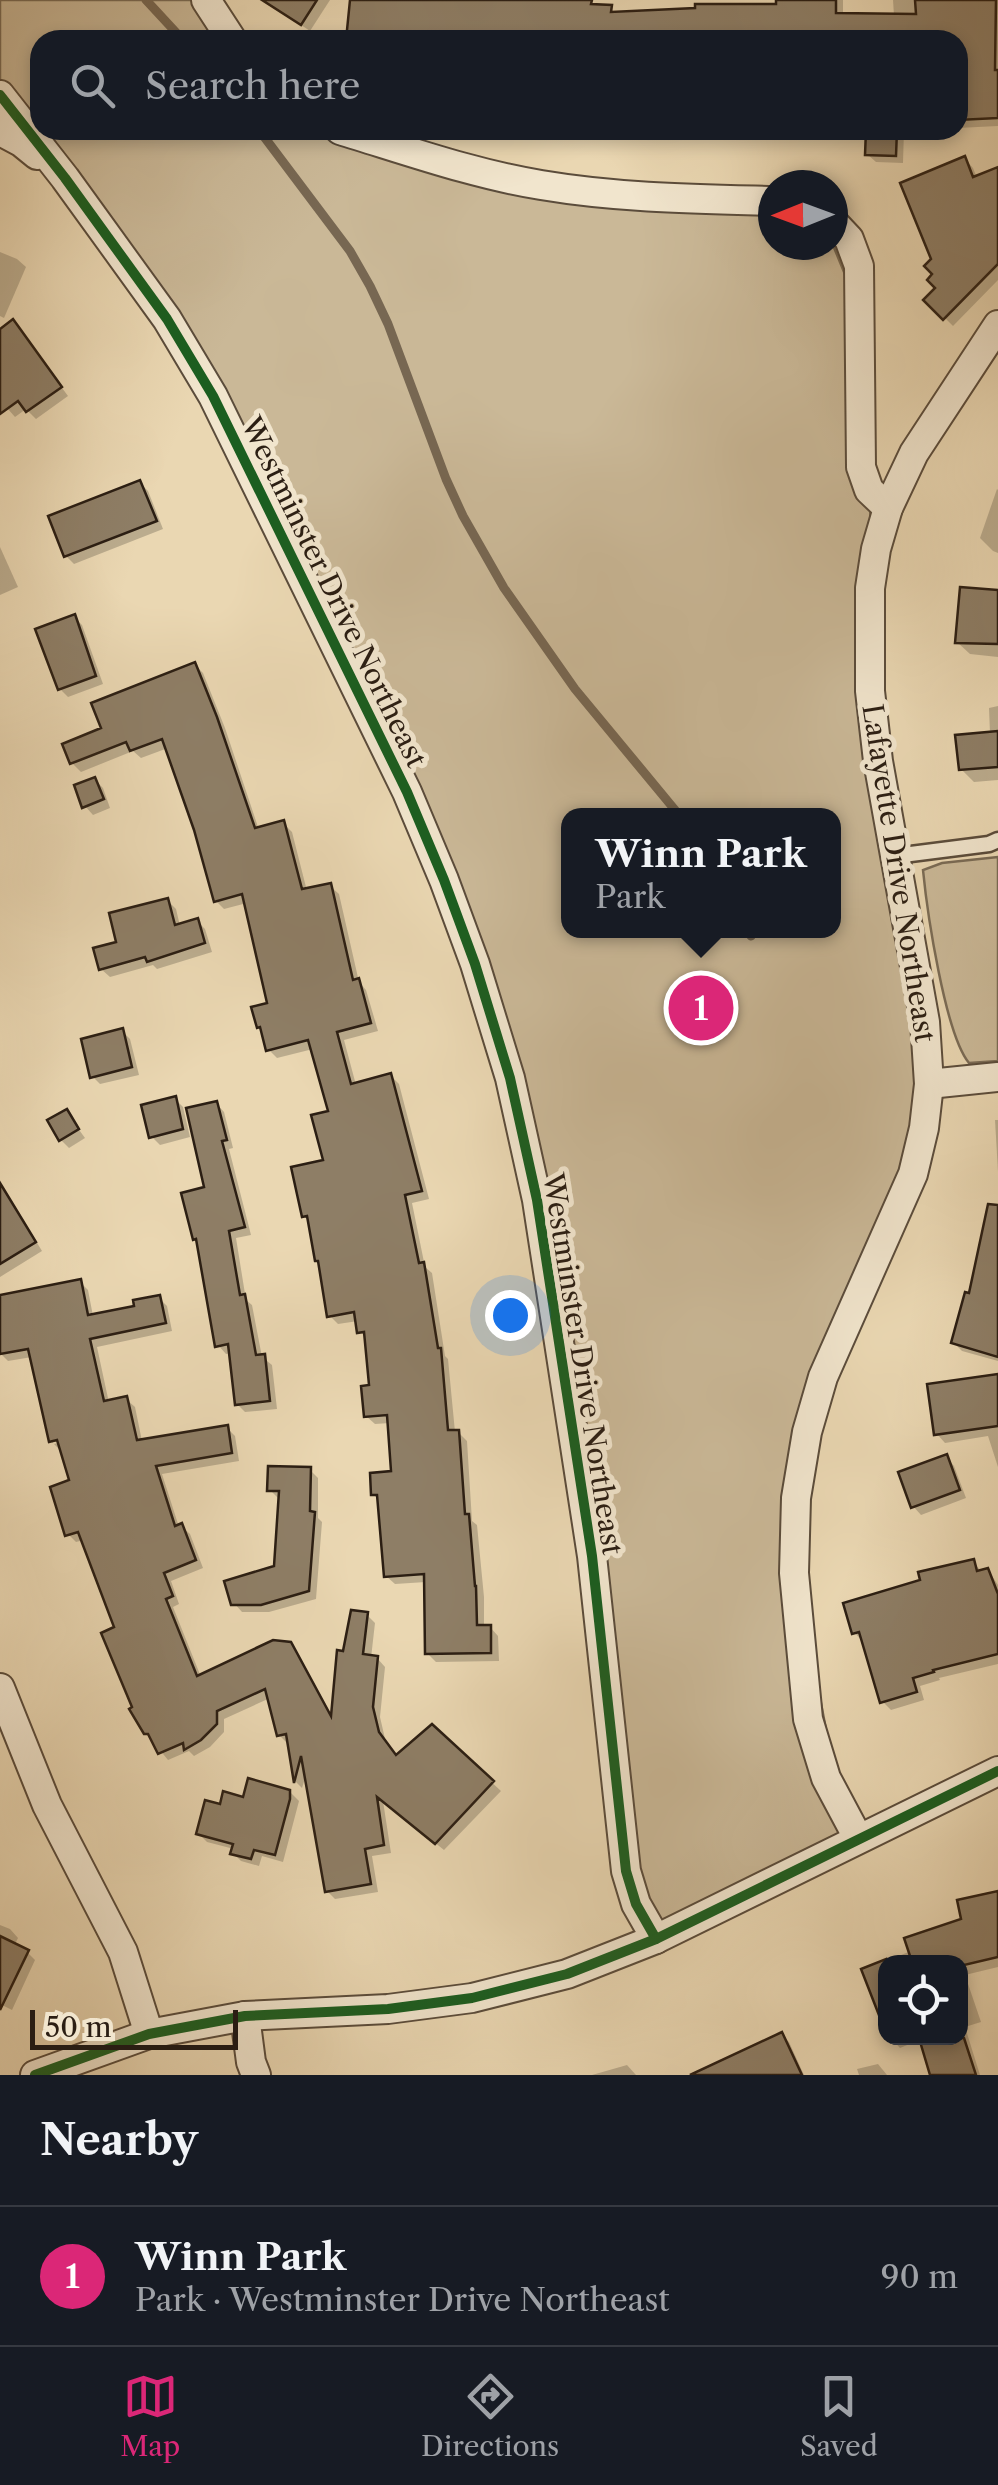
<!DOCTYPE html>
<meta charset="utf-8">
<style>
:root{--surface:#171b24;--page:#242831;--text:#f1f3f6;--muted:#9ea1a6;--line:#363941;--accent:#db2777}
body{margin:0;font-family:"Libre Caslon Text",serif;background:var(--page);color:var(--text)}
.controls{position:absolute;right:30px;bottom:30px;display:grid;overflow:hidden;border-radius:20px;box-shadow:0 5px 15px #0003}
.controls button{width:90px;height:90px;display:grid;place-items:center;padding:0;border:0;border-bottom:2px solid var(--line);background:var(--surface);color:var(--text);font:50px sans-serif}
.compass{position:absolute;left:758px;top:170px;width:90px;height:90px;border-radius:50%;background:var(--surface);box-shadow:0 5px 15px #0003;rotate:269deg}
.scale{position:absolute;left:30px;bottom:25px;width:208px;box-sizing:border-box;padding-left:10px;border:5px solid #2b1e13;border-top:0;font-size:28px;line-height:35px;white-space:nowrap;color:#2b1e13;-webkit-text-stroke:8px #f1e5cd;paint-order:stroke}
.you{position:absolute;left:510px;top:1315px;width:35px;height:35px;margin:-25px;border:8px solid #fff;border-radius:50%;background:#1a73e8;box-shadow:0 0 0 15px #1a73e833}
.badge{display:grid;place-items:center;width:65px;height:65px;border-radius:50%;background:var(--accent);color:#fff;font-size:32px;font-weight:700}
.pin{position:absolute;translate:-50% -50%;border:5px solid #fff;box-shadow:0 2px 10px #0006}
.popup{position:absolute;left:561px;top:808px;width:280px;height:130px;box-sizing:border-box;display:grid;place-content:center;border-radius:20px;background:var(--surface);filter:drop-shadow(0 2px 8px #0005);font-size:32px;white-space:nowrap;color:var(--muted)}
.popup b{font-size:38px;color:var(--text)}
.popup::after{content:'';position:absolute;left:50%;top:100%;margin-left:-20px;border:20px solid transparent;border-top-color:var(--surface)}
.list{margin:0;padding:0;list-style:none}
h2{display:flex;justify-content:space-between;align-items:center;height:130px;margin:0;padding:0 40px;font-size:42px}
h2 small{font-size:32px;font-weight:400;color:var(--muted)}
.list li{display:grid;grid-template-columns:65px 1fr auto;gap:30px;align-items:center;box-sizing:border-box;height:140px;padding:0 40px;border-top:2px solid var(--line)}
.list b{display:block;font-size:38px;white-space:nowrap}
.list p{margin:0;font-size:32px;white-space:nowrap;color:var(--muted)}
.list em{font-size:32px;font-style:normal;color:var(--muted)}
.icon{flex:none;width:55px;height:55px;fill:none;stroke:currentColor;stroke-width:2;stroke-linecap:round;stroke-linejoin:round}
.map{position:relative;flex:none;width:998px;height:2075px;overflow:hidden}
.search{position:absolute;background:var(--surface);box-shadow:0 5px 15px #0003;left:30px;right:30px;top:30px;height:110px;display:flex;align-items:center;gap:25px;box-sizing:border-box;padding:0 35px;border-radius:30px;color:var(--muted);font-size:38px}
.sheet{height:270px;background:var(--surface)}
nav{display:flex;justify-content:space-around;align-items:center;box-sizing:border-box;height:140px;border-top:2px solid var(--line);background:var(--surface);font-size:28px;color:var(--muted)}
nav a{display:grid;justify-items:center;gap:5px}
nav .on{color:var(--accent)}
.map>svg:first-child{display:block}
</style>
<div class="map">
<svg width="998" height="2075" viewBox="0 0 998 2075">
<rect width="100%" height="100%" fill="#ead7b2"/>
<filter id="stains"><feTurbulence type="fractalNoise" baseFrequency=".002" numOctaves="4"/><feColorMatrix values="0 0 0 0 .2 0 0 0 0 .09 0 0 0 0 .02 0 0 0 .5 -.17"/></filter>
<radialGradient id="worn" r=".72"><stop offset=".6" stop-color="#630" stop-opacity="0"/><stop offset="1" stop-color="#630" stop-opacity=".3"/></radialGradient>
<g fill="#cab897" stroke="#7a6b55" stroke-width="2.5" fill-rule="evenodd">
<path d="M 0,0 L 210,0 L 236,40 L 40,40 L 40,130 L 290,130 L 538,188 L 736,204 L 773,217 L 773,245 L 833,245 L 862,316 L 879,719 L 928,1092 L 802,1485 L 815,1672 L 850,1855 L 663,1934 L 634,1870 L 526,1119 L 416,820 L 264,464 L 83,199 L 0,93 ZM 568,816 L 834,816 L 834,930 L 568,930 Z"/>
<path d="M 998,857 L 998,1061 L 969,1063 C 945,1034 927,911 923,870 L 942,863 Z"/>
</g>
<g fill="#0003">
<path d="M 264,0 L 330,0 L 310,31 Z"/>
<path d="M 802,0 L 843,0 L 843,16 L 894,16 L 893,0 L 998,0 L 998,126 L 958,128 L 958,40 L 803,40 Z"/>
<path d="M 868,130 L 904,130 L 903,163 L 876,162 L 867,154 Z"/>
<path d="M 965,159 L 973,168 L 977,178 L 998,170 L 998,280 L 953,326 L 927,300 L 939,288 L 934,260 Z"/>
<path d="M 0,252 L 17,259 L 26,267 L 4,318 L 0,316 Z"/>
<path d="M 13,322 L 68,396 L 36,419 L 26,409 L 15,417 L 0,400 L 0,332 Z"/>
<path d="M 140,483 L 148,491 L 163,529 L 74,564 L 66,556 Z"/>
<path d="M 997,489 L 998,490 L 998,553 L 993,551 L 980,538 Z"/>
<path d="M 0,547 L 18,587 L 0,595 Z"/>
<path d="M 998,593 L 998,657 L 970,654 L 957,642 Z"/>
<path d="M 74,617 L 82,625 L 103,684 L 68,697 L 60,689 Z"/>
<path d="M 195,665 L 203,673 L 225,728 L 259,830 L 283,823 L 292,832 L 307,891 L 330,886 L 339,894 L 359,982 L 366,990 L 378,1031 L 344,1040 L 356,1085 L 391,1076 L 399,1084 L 429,1199 L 412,1203 L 425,1267 L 432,1273 L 445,1356 L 448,1359 L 455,1432 L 458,1432 L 467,1441 L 472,1521 L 477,1525 L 484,1597 L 484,1627 L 490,1627 L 498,1636 L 499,1661 L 436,1662 L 427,1653 L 426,1582 L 395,1584 L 386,1576 L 380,1501 L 373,1494 L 394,1473 L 390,1423 L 375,1424 L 366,1416 L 372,1387 L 367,1339 L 360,1331 L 358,1321 L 338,1324 L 330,1316 L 311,1223 L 304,1216 L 326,1162 L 331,1113 L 313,1049 L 277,1058 L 269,1050 L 264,1031 L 259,1027 L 270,1005 L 247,903 L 224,909 L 216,901 L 196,830 L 168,748 L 141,758 L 133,751 L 81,772 L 72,763 L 104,730 Z"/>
<path d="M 998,706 L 998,780 L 974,782 L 961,769 L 990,734 L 989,708 Z"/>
<path d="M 95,780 L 103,788 L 110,808 L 93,815 L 85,806 Z"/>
<path d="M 168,901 L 176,909 L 180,926 L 197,921 L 205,929 L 212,952 L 157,969 L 153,965 L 110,977 L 101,969 Z"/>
<path d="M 122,1031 L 130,1039 L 139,1075 L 100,1084 L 92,1076 Z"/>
<path d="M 175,1099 L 183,1107 L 190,1137 L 160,1145 L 151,1136 Z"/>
<path d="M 216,1103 L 224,1112 L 233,1148 L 229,1149 L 251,1235 L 236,1238 L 246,1300 L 252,1305 L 262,1357 L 272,1365 L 277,1409 L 245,1412 L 237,1404 L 232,1353 L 226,1354 L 218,1345 L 199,1242 L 195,1239 L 208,1188 Z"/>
<path d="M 66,1112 L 85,1138 L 69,1148 L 61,1140 Z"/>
<path d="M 995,1120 L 998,1120 L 998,1172 Z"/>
<path d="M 6,1197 L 14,1205 L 42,1251 L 0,1277 L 0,1201 Z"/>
<path d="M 998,1220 L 998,1361 L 962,1351 L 954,1343 Z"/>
<path d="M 80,1282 L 88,1290 L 93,1316 L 137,1308 L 159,1298 L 167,1306 L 172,1331 L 97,1347 L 109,1403 L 126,1399 L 135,1407 L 142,1441 L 227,1428 L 235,1436 L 239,1461 L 162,1474 L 179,1527 L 181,1526 L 190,1534 L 203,1568 L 171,1581 L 179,1604 L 173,1607 L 201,1677 L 289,1645 L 298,1654 L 333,1718 L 345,1654 L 367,1615 L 375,1623 L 371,1658 L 377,1658 L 385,1667 L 380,1717 L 386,1743 L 397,1757 L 432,1727 L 501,1791 L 444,1850 L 383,1801 L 391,1853 L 372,1856 L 378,1892 L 335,1899 L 327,1891 L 307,1772 L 302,1788 L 296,1782 L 290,1743 L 287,1743 L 279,1735 L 270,1698 L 224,1719 L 224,1732 L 210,1747 L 194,1756 L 189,1751 L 168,1760 L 146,1733 L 135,1708 L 117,1629 L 84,1540 L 76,1542 L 68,1534 L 72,1482 L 62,1449 L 59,1449 L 54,1444 L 69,1440 L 53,1439 L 53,1443 L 51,1441 L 32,1357 L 8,1361 L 0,1353 L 0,1297 Z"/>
<path d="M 998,1376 L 998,1467 L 988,1436 L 945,1443 L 937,1434 Z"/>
<path d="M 946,1457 L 954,1466 L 966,1498 L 921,1515 L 913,1506 Z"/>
<path d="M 310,1470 L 318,1478 L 318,1518 L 322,1522 L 316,1599 L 269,1612 L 242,1612 L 234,1603 L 276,1568 L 281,1498 L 278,1498 L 270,1490 Z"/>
<path d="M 973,1562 L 982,1572 L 988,1570 L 998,1585 L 998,1664 L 939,1678 L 940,1680 L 920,1686 L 924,1700 L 891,1710 L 883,1702 L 862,1641 L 854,1632 L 923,1582 Z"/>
<path d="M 250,1782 L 291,1793 L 299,1801 L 283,1862 L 262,1856 L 259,1866 L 241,1861 L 233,1853 L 234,1849 L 207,1842 L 199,1834 L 245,1800 Z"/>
<path d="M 998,1894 L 998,1967 L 965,1975 L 981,2022 L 965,2027 L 980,2075 L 933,2075 L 922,2039 L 900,2048 L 891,2038 L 960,2038 L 960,1962 L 886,1962 L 864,1970 L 911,1951 L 964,1921 Z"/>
<path d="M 0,1925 L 10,1929 L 18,1938 L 14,1946 L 27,1952 L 35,1960 L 12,2010 L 0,2004 Z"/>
<path d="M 781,2035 L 789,2042 L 804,2075 L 696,2075 Z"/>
<path d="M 878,2064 L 887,2075 L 859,2075 L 857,2069 Z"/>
<path d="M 627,2065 L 636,2075 L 592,2075 Z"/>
</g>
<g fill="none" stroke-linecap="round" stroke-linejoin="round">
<g stroke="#776752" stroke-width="9">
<path d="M 146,0 L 183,40"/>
<path d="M 259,130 L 350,251 L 370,286 L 388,324 L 446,479 L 463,516 L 504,588 L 575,689 L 680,816"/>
<path d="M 747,930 L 751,936"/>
</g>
</g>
<g fill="#8e7e66" stroke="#2b1e13" stroke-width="2.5">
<path d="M 262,0 L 317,0 L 301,25 Z"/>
<path d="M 350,0 L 592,0 L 591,4 L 612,5 L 611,12 L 695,8 L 695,4 L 776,4 L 776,0 L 836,0 L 836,13 L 916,14 L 915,0 L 996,0 L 995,70 L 998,70 L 998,118 L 958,120 L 958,40 L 346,40 Z"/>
<path d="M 866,130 L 897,130 L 896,156 L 865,155 Z"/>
<path d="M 965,156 L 973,177 L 998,167 L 998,264 L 943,320 L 923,300 L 935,288 L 927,280 L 932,274 L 924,266 L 931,259 L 900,183 Z"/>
<path d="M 13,319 L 62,387 L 26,412 L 18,401 L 0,414 L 0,329 Z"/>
<path d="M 140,480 L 157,521 L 64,557 L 48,516 Z"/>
<path d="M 960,587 L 998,590 L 998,644 L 955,643 Z"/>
<path d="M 75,614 L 96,676 L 58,690 L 35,629 Z"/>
<path d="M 195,662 L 217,717 L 255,828 L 284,820 L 302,889 L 331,883 L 353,980 L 359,978 L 371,1023 L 337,1032 L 351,1084 L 391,1073 L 422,1191 L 405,1195 L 419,1263 L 424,1262 L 438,1348 L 441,1348 L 448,1430 L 459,1430 L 465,1514 L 469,1514 L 475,1586 L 476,1586 L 477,1625 L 491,1625 L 491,1653 L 425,1654 L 424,1574 L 384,1577 L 377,1495 L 371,1495 L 370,1473 L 391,1471 L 387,1415 L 364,1417 L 361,1386 L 369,1385 L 364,1332 L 357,1333 L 354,1312 L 327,1317 L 318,1261 L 315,1261 L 307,1216 L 302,1217 L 291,1167 L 323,1160 L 311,1115 L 328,1111 L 308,1040 L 266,1051 L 260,1027 L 257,1028 L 251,1007 L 267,1003 L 242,894 L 214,902 L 194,830 L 162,739 L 130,751 L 126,742 L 70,764 L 62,744 L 101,728 L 91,703 Z"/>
<path d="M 998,731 L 998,767 L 959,770 L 955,735 Z"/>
<path d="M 95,777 L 104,799 L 82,808 L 74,785 Z"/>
<path d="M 168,898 L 175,925 L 198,918 L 205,943 L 147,962 L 145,957 L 99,970 L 93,948 L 116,942 L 109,913 Z"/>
<path d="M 123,1028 L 132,1067 L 90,1078 L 81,1039 Z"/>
<path d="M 176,1096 L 183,1129 L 149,1138 L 141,1105 Z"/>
<path d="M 217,1101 L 227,1140 L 222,1141 L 245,1227 L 229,1231 L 240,1295 L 245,1294 L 256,1355 L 265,1354 L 270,1401 L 235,1405 L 228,1344 L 215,1347 L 196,1239 L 193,1240 L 181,1193 L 204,1187 L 186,1108 Z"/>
<path d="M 67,1109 L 79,1129 L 59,1141 L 47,1120 Z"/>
<path d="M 0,1183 L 36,1242 L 0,1264 Z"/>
<path d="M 988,1204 L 998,1205 L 998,1357 L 951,1343 L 965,1292 L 969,1293 Z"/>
<path d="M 81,1279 L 88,1315 L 134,1306 L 133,1300 L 160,1295 L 166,1323 L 90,1339 L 104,1401 L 127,1396 L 137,1440 L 228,1425 L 232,1453 L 156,1466 L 175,1526 L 182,1523 L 196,1560 L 164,1573 L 173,1596 L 166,1599 L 197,1676 L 273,1640 L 291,1642 L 331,1716 L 337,1650 L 343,1651 L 351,1610 L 368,1612 L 363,1654 L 378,1656 L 373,1707 L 379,1732 L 396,1755 L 432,1724 L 494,1781 L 435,1844 L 377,1797 L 384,1845 L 365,1849 L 371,1884 L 325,1892 L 301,1756 L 294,1783 L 286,1734 L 277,1736 L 265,1689 L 217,1711 L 217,1724 L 201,1740 L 184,1750 L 183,1743 L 158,1754 L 148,1734 L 144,1734 L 129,1709 L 132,1707 L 101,1633 L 114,1627 L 78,1532 L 65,1536 L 50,1487 L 69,1480 L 57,1440 L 49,1442 L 28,1349 L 0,1354 L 0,1295 Z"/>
<path d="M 998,1374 L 998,1426 L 934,1435 L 927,1384 Z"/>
<path d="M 947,1454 L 960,1490 L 911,1508 L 898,1472 Z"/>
<path d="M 268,1466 L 311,1467 L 310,1511 L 315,1512 L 309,1591 L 261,1605 L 231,1605 L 224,1581 L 274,1566 L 279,1491 L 267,1491 Z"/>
<path d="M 974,1559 L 977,1571 L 988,1568 L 998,1594 L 998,1654 L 933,1670 L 934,1672 L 913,1678 L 917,1692 L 880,1703 L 859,1632 L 852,1634 L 843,1603 L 920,1580 L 918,1572 Z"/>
<path d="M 248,1778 L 290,1790 L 290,1799 L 275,1855 L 254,1850 L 251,1859 L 230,1854 L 233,1844 L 196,1834 L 205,1800 L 220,1804 L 223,1791 L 243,1797 Z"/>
<path d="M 998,1891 L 998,1957 L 960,1966 L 960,1962 L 912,1962 L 904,1938 L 961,1919 L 957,1900 Z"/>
<path d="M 0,1936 L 29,1950 L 0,2010 Z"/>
<path d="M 886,1959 L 886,2028 L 884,2028 L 861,1969 Z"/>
<path d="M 782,2032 L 802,2075 L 690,2075 Z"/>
<path d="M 919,2038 L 964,2038 L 976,2075 L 930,2075 Z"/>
</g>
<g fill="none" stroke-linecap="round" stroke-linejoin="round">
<defs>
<path id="lane" d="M 895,856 L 989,844 L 998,840"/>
<g id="street">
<path d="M 206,0 L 232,40"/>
<path d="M 0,95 L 65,178 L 167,319 L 213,396 L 407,792 L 444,880 L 475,964 L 510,1078 L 537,1200 L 592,1556 L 626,1871 L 636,1904 L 656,1939"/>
<path d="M 340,130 C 406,150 473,174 541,185 C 618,198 695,199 773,201"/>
<path d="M 0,131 L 21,142 L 37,155"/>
<path d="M 833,222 L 849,239 L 859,266 L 861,467 L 869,490 L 888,508"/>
<path d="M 929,1084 L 998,1077"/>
<path d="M 0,1688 L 47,1805 L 123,1952 L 149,2034"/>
<path d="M 858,1838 L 826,1778 L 808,1719 L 794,1573 L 796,1498 L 807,1432 L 823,1377 L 913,1174 L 924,1128 L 929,1084 L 925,1022 L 878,761 L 870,691 L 870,588 L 876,549 L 888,508 L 914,453 L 998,325"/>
<path d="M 245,2016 L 251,2062 L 256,2075"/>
<path d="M 35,2075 L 149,2034 L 245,2016 L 388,2009 L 472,1998 L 567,1974 L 656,1939 L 998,1771"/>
</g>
</defs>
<use href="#lane" stroke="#5b4c3b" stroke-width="19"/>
<use href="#street" stroke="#5b4c3b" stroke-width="32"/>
<use href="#lane" stroke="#f1e5cd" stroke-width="14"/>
<use href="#street" stroke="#f1e5cd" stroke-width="28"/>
<defs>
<g id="cycleway">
<path d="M 0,95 L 65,178 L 167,319 L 213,396 L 407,792 L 444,880 L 475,964 L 510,1078 L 537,1200 L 592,1556 L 626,1871 L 636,1904 L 656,1939"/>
<path d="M 35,2075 L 149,2034 L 245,2016 L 388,2009 L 472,1998 L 567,1974 L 656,1939 L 998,1771"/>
</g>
</defs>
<use href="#cycleway" stroke="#f1e5cd" stroke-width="16"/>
<use href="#cycleway" stroke="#1b5e20" stroke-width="10"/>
</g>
<g text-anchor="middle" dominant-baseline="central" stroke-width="10" stroke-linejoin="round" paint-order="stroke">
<g font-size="28" fill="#2b1e13" stroke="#f1e5cd">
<text transform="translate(334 592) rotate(64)">Westminster Drive Northeast</text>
<text transform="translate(899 873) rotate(81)">Lafayette Drive Northeast</text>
<text transform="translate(583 1364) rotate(81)">Westminster Drive Northeast</text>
</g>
</g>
<rect width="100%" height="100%" filter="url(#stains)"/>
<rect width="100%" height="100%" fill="url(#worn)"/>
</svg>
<div class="controls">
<button><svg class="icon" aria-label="locate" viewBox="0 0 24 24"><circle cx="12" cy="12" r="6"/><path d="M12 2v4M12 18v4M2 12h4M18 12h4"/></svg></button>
</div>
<svg class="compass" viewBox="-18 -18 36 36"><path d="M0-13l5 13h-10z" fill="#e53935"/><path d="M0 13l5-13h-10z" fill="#9ea1a6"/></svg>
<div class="scale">50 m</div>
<div class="you"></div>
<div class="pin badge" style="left:701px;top:1008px">1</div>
<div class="popup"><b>Winn Park</b>Park</div>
<div class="search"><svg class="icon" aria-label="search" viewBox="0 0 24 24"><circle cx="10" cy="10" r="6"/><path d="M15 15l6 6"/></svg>Search here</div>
</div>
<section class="sheet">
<h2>Nearby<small></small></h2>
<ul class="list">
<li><span class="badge">1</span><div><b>Winn Park</b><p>Park · Westminster Drive Northeast</p></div><em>90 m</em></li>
</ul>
</section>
<nav>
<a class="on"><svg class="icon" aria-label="map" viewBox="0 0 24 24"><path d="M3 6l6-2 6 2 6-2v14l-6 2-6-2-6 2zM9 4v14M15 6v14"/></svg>Map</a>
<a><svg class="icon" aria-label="directions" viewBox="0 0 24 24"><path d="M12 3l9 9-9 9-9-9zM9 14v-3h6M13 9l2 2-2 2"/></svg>Directions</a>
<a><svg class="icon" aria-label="saved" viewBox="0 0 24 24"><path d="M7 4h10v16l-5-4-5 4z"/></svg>Saved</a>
</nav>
